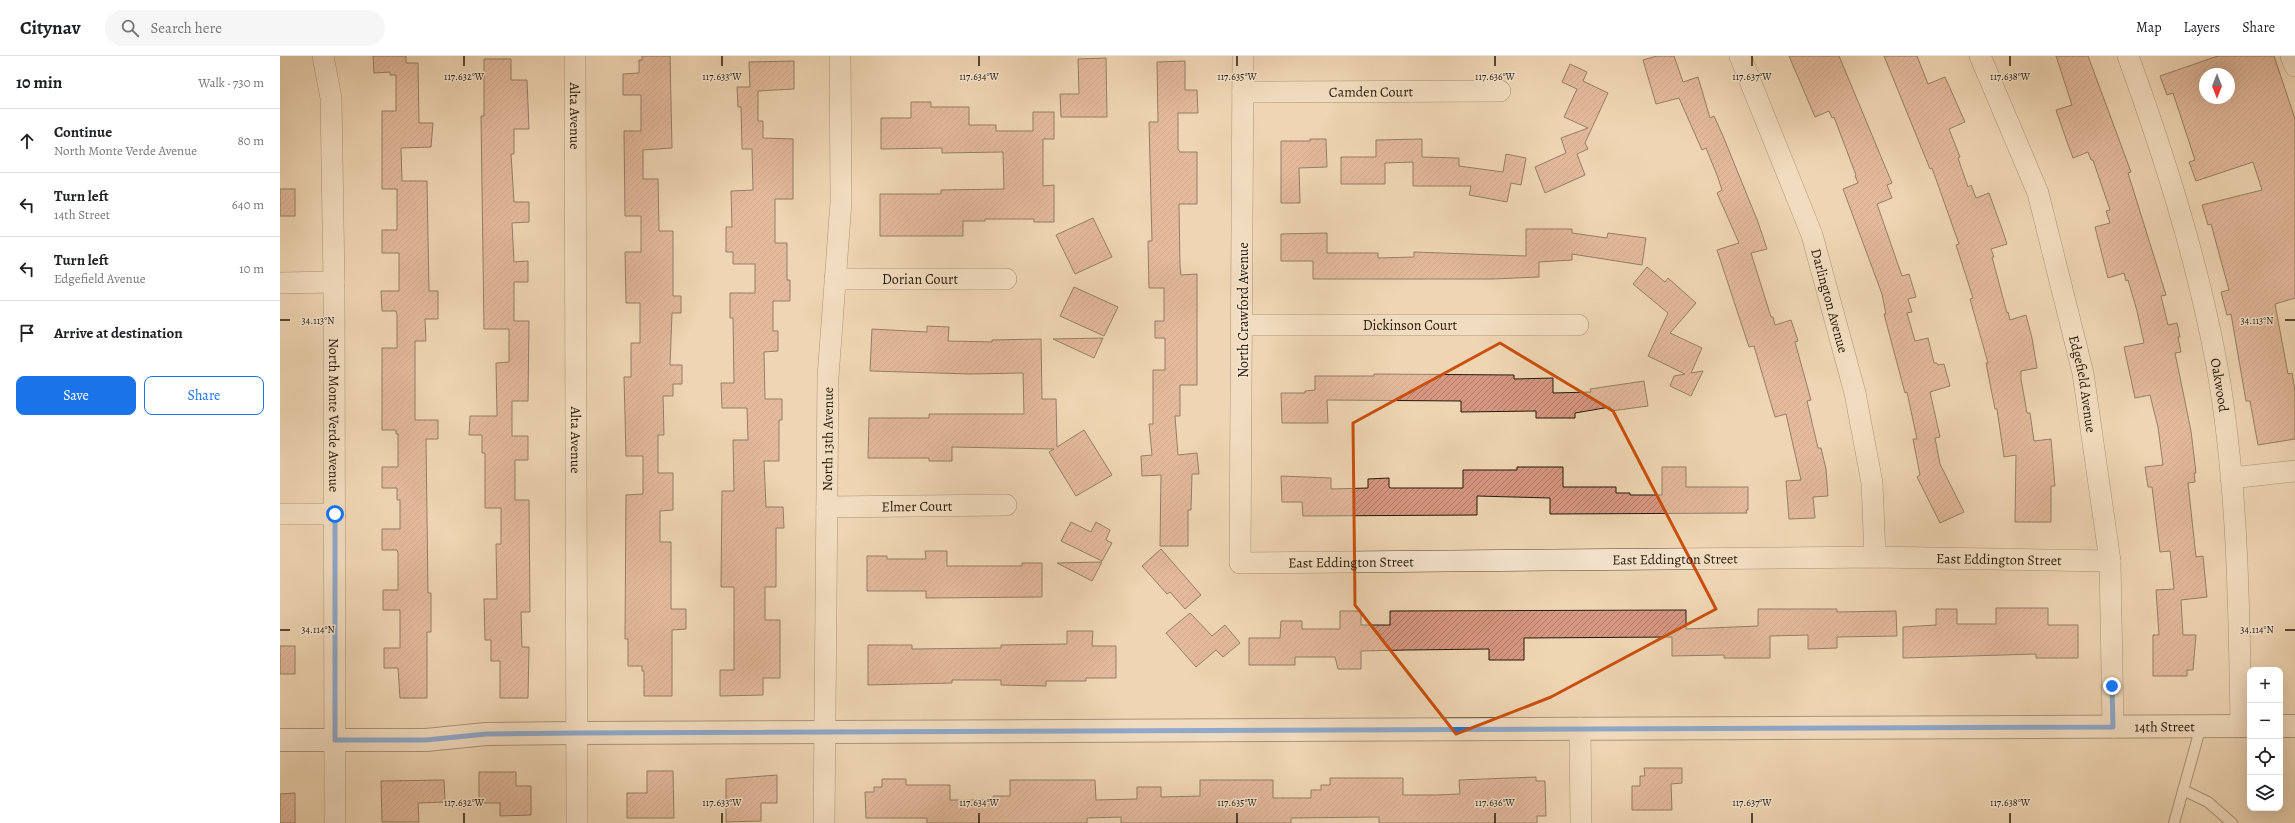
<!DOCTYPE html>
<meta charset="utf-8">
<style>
:root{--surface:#fff;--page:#f6f6f6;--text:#202124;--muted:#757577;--line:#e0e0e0;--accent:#1a73e8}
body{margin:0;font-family:Alegreya,serif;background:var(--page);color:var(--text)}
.controls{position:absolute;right:12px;bottom:12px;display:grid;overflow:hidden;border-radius:8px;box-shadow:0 4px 16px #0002}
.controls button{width:36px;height:36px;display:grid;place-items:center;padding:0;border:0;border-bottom:1px solid var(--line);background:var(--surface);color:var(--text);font:20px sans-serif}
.compass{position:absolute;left:1919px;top:12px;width:36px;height:36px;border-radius:50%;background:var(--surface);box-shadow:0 4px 16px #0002;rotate:180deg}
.stop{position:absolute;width:12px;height:12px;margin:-9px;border:3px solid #1a73e8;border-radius:50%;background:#fff}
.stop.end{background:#1a73e8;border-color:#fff;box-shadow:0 1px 4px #0008}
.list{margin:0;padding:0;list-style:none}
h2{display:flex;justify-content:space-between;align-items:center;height:52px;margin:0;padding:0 16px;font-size:17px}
h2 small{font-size:13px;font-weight:400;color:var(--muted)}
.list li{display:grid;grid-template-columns:26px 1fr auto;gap:12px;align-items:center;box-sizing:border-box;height:64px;padding:0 16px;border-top:1px solid var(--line)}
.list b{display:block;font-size:15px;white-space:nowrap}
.list p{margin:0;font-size:13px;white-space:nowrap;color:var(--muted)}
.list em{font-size:13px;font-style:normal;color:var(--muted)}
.actions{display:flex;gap:8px;padding:12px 16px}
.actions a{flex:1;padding:9px 0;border:1px solid var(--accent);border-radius:8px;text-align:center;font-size:14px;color:var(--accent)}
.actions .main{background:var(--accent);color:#fff}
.icon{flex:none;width:22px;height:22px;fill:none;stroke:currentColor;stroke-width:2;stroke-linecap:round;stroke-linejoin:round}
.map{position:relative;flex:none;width:2015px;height:767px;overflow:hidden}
header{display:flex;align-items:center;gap:24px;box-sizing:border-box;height:56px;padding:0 20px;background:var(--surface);border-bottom:1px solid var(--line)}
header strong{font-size:19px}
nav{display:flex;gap:22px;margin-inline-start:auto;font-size:14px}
.search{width:280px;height:36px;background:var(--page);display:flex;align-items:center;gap:10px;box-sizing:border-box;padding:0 14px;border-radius:22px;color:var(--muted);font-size:15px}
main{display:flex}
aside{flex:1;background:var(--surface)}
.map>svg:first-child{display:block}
</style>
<header>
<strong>Citynav</strong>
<div class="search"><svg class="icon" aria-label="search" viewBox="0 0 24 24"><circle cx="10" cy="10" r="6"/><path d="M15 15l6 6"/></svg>Search here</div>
<nav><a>Map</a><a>Layers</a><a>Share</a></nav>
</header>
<main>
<aside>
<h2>10 min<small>Walk · 730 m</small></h2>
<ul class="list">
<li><svg class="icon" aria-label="ahead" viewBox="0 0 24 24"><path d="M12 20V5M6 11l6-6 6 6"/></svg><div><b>Continue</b><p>North Monte Verde Avenue</p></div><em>80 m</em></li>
<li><svg class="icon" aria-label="left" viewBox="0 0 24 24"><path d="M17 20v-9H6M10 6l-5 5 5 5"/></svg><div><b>Turn left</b><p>14th Street</p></div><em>640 m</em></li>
<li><svg class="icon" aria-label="left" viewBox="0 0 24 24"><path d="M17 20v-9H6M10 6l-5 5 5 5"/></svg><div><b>Turn left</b><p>Edgefield Avenue</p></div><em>10 m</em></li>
<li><svg class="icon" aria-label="arrive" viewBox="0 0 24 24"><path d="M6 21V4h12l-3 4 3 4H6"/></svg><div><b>Arrive at destination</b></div></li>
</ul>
<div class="actions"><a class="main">Save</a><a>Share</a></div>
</aside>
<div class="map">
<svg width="2015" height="767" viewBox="0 0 2015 767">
<defs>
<pattern id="building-hatch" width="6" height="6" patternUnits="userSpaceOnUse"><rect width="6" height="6" fill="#d79781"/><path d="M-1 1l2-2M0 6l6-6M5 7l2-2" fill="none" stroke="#ae7a68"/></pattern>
</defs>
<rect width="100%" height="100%" fill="#efd6b3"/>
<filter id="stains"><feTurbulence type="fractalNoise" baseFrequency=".005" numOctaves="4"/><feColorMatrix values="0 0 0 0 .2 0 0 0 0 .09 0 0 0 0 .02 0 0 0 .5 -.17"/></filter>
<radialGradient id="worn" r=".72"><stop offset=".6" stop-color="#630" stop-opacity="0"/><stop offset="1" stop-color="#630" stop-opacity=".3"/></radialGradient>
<g fill="url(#building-hatch)" stroke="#23190b" fill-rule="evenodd">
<path d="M 93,0 L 126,0 L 126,7 L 138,7 L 139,67 L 153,67 L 151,91 L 121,92 L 122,125 L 147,125 L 149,235 L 158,235 L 158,263 L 145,263 L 146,285 L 135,285 L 135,364 L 158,364 L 158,383 L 146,383 L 148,537 L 151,537 L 151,576 L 147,576 L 147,642 L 120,642 L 118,612 L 104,612 L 104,592 L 120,592 L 120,554 L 103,554 L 103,534 L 118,534 L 118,497 L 117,494 L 102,494 L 102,473 L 120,473 L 120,444 L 117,444 L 117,432 L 102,432 L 102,411 L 118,411 L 118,378 L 116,378 L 116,374 L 102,374 L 102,292 L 117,292 L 117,259 L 116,255 L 102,255 L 101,235 L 119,235 L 119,197 L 102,197 L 102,174 L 117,174 L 117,133 L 102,133 L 102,55 L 116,55 L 116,19 L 110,19 L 110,16 L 94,17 Z"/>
<path d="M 362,0 L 390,0 L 392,92 L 363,94 L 363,123 L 378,123 L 379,175 L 393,175 L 393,240 L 401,240 L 401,257 L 392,257 L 390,309 L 402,309 L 402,328 L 393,328 L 393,340 L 383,340 L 384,379 L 378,379 L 378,417 L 393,417 L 393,454 L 380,455 L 380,486 L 391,486 L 391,553 L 406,553 L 406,573 L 392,574 L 392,640 L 364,640 L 364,615 L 362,615 L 362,610 L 348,610 L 348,583 L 345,583 L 346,439 L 363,438 L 363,400 L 346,400 L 344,321 L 351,321 L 351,287 L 360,287 L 360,247 L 346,247 L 345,196 L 361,196 L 361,160 L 345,160 L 344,75 L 361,75 L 361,39 L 343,39 L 343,18 L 359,17 L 359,4 L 362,4 Z"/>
<path d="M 1377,0 L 1394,0 L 1403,26 L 1418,21 L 1430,62 L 1434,60 L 1443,80 L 1478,166 L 1487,193 L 1471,197 L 1491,261 L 1493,261 L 1495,269 L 1511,264 L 1518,285 L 1515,286 L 1531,344 L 1527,345 L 1538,392 L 1541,392 L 1546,413 L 1548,440 L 1533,441 L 1535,462 L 1509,463 L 1506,425 L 1521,424 L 1506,358 L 1495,361 L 1474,290 L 1469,291 L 1437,194 L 1459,187 L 1437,137 L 1442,134 L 1437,119 L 1426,92 L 1422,94 L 1399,42 L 1376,48 L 1363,4 Z"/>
<path d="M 1509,0 L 1559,0 L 1612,127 L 1607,129 L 1612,142 L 1597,148 L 1622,220 L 1629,218 L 1636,241 L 1628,243 L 1632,256 L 1627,257 L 1635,285 L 1648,282 L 1654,307 L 1657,307 L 1658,309 L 1664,308 L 1670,330 L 1650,336 L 1660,381 L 1655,382 L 1660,408 L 1684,456 L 1660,467 L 1637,421 L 1640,419 L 1633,383 L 1637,383 L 1627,336 L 1625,337 L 1604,258 L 1606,258 L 1602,238 L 1563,133 L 1578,127 L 1575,120 L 1576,119 L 1554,61 L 1552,62 L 1549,55 L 1535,61 Z"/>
<path d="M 1604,0 L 1637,0 L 1648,28 L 1665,21 L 1685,66 L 1669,73 L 1680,101 L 1678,102 L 1688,131 L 1691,129 L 1696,142 L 1709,137 L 1722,173 L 1727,188 L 1711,193 L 1714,201 L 1712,201 L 1727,257 L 1728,256 L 1730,264 L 1746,259 L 1752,282 L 1757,312 L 1741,315 L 1741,323 L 1747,357 L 1750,357 L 1754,385 L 1771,383 L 1775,430 L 1771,430 L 1771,466 L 1735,466 L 1736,399 L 1724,401 L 1717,353 L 1715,353 L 1706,307 L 1708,307 L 1690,243 L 1693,242 L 1676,189 L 1679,188 L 1652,112 L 1650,113 Z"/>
<path d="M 1776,0 L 1808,0 L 1851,116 L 1848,117 L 1886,239 L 1881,240 L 1888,269 L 1897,267 L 1900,281 L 1898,281 L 1901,296 L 1895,297 L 1911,375 L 1916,417 L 1914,417 L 1915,426 L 1908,427 L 1916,501 L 1923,500 L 1927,541 L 1901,544 L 1903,579 L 1916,579 L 1913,614 L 1907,614 L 1907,620 L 1873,620 L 1873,579 L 1879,579 L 1876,534 L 1894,533 L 1890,495 L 1880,496 L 1872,431 L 1868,431 L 1865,411 L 1883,409 L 1878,371 L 1870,339 L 1855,342 L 1844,291 L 1864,287 L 1857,255 L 1848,224 L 1846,225 L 1844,217 L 1828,222 L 1815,171 L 1830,167 L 1826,155 L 1830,154 L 1813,104 L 1811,104 L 1808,96 L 1793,102 L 1786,83 L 1776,54 L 1792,49 Z"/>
<path d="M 1938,0 L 1994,0 L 2015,63 L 2015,242 L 1995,248 L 2008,318 L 2012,317 L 2015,335 L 2015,383 L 1978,389 L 1970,345 L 1966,345 L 1951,258 L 1947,259 L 1941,236 L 1949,234 L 1931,168 L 1928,169 L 1922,149 L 1982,134 L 1973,106 L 1916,125 L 1909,106 L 1915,104 L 1893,37 L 1887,39 L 1880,20 ZM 1925,18 L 1949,18 L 1949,42 L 1925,42 Z"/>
<path d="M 826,2 L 827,61 L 781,61 L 780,38 L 799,38 L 798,3 Z"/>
<path d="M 204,3 L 231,3 L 231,24 L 247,24 L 249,73 L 234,73 L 234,98 L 231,98 L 234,146 L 249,146 L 249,166 L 232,167 L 234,206 L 248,205 L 248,226 L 234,226 L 234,265 L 249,265 L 248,345 L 232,345 L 232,380 L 248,380 L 248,404 L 235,404 L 235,444 L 249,444 L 250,556 L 241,556 L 242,591 L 249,591 L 248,642 L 220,642 L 220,605 L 211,605 L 211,584 L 205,584 L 204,543 L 217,543 L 216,488 L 221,488 L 221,452 L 205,452 L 205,397 L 202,397 L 202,379 L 189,379 L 190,360 L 217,360 L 216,307 L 229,306 L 229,273 L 204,273 L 201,60 L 204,60 Z"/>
<path d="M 514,5 L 514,33 L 478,35 L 478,65 L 483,65 L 483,82 L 513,83 L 513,143 L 495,143 L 495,187 L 507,187 L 507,224 L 510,224 L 510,245 L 493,245 L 493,275 L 498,275 L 498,295 L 484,296 L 485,343 L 502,343 L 502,364 L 499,364 L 499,405 L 484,405 L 486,451 L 503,451 L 504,472 L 496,472 L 496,531 L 485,531 L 485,564 L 500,564 L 500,622 L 483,622 L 483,639 L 440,640 L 440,614 L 454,614 L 454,531 L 441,531 L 442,435 L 454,435 L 453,384 L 468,384 L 467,352 L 442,352 L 441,327 L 454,327 L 453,262 L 450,262 L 450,237 L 475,237 L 475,208 L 453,208 L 453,196 L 446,196 L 446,171 L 452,171 L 451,135 L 473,134 L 472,93 L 462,93 L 461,51 L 458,51 L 457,31 L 470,31 L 469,6 Z"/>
<path d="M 905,5 L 905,34 L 917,34 L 918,57 L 898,57 L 898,93 L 900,96 L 917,96 L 917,148 L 899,148 L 900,210 L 901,219 L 917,218 L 917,329 L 900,329 L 900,360 L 895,360 L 898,399 L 917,397 L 919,418 L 912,418 L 911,454 L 908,454 L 908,490 L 880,490 L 881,419 L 862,420 L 861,400 L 872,399 L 869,368 L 873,368 L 873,314 L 885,314 L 885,282 L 875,282 L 875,265 L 884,265 L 884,232 L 869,232 L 868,185 L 872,185 L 869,66 L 878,66 L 877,6 Z"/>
<path d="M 1290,8 L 1307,16 L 1303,25 L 1328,37 L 1305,87 L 1308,93 L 1297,98 L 1305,119 L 1265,137 L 1255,111 L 1286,97 L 1281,82 L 1308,72 L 1284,61 L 1297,33 L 1282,26 Z"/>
<path d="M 631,46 L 651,46 L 651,51 L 689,51 L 689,69 L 716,69 L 716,75 L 753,75 L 753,56 L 774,56 L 774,83 L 763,83 L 763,130 L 774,129 L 774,166 L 754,166 L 754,163 L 705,163 L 705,165 L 683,165 L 683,180 L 600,180 L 600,138 L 661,138 L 661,134 L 724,133 L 723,96 L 662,97 L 662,92 L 601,93 L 601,62 L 631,62 Z"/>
<path d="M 1030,83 L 1046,83 L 1047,111 L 1019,112 L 1020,147 L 1001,147 L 1001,85 L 1030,85 Z"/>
<path d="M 1142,83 L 1142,101 L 1179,102 L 1179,110 L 1223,116 L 1226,98 L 1246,102 L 1241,129 L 1231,127 L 1227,146 L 1189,139 L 1191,130 L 1133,130 L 1133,106 L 1105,107 L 1105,128 L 1061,128 L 1061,101 L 1096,101 L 1096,84 Z"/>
<rect x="0" y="133" width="15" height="27"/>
<path d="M 813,162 L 832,201 L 795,218 L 776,179 Z"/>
<path d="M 1246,173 L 1292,173 L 1292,177 L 1327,182 L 1328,177 L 1366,182 L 1362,209 L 1292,198 L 1292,204 L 1259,206 L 1259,221 L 1213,223 L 1033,223 L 1033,205 L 1001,205 L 1001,178 L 1047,177 L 1047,197 L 1098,197 L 1098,202 L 1134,201 L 1134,196 L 1246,200 Z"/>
<path d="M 1367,211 L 1385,226 L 1388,222 L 1416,247 L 1390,277 L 1422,292 L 1411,317 L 1423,315 L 1411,340 L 1390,330 L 1394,320 L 1405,318 L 1368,300 L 1388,257 L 1353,228 Z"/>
<path d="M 794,231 L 838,251 L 824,280 L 780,260 Z"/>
<path d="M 647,270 L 669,271 L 668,285 L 712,286 L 712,284 L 761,283 L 762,343 L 776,343 L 777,391 L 804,374 L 832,419 L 796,440 L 769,396 L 774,393 L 672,391 L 672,405 L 649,405 L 649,402 L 588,402 L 589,362 L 649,362 L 649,358 L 744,358 L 743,317 L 690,318 L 590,315 L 592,273 L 647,276 Z"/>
<path d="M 823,282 L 814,302 L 773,283 Z"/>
<path d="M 1094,318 L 1234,319 L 1234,323 L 1273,322 L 1273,337 L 1311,336 L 1310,333 L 1364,325 L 1368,350 L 1331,355 L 1330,351 L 1295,357 L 1295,362 L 1256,362 L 1256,355 L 1181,356 L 1181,345 L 1047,344 L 1048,367 L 1002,367 L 1001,337 L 1025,337 L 1025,335 L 1035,334 L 1035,320 L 1094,320 Z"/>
<path d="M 1237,411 L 1283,411 L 1283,431 L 1336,431 L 1336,437 L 1350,437 L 1350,439 L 1382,439 L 1382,411 L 1406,411 L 1406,431 L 1468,431 L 1468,454 L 1466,454 L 1467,457 L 1270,458 L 1270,442 L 1197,440 L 1197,459 L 1023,460 L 1022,446 L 1002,446 L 1001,420 L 1051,422 L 1051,433 L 1088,432 L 1088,423 L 1109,422 L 1109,431 L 1111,432 L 1183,432 L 1183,414 L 1237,414 Z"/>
<path d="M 791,466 L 811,476 L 816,466 L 830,474 L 826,484 L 832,487 L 822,505 L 781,485 Z"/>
<path d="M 881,493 L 921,539 L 905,553 L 890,536 L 887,538 L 862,510 Z"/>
<path d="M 645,495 L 667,495 L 667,510 L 742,510 L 742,507 L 762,507 L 762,541 L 646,542 L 646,535 L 587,535 L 587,500 L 607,500 L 607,503 L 646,503 Z"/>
<path d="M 822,506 L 812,525 L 777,507 Z"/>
<path d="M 1716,552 L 1768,552 L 1768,569 L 1798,569 L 1798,602 L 1756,602 L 1756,598 L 1623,602 L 1623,571 L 1656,569 L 1656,553 L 1677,553 L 1677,568 L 1716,568 Z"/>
<path d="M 1478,553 L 1557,553 L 1557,556 L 1616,555 L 1617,580 L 1557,581 L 1557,592 L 1528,593 L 1528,579 L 1490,580 L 1490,602 L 1444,602 L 1444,599 L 1392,600 L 1392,581 L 1244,582 L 1244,604 L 1209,604 L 1209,593 L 1127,594 L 1081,595 L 1081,613 L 1058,613 L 1055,601 L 1015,601 L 1015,609 L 969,609 L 969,582 L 1000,582 L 1001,565 L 1022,565 L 1022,573 L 1060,573 L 1060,555 L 1081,555 L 1081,569 L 1110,569 L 1110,555 L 1406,554 L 1406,573 L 1478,570 Z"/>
<path d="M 910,557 L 932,580 L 945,569 L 960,587 L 943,601 L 936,594 L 916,611 L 886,577 Z"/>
<path d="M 787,575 L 813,575 L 812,590 L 836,590 L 836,622 L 806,622 L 806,625 L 766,625 L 766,630 L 721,629 L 721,624 L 672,624 L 672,627 L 588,629 L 588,589 L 632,589 L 632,593 L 721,592 L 721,589 L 787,588 Z"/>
<rect x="0" y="590" width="15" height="28"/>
<path d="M 1364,712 L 1402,712 L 1402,727 L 1391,728 L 1392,754 L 1352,754 L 1352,730 L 1360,730 L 1360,720 L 1365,720 Z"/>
<path d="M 367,715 L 393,715 L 394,762 L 347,762 L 347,737 L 367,737 Z"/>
<path d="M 199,716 L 236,716 L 236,730 L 251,730 L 251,759 L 220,760 L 220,747 L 199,747 Z"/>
<path d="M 497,719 L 497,747 L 481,747 L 481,765 L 446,766 L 446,723 Z"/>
<path d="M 1256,721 L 1256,725 L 1265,725 L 1266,760 L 1257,760 L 1257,767 L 1099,767 L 1099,761 L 1011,762 L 1011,767 L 841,767 L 841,761 L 807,762 L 807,767 L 647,767 L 647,762 L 586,762 L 585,736 L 594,736 L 594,731 L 602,731 L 602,723 L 626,723 L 626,729 L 670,729 L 670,744 L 713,744 L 713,740 L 730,740 L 730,724 L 815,724 L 816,744 L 857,743 L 857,731 L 881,731 L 881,741 L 920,740 L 920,724 L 993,724 L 993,742 L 1031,742 L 1031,734 L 1041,734 L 1041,729 L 1050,729 L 1050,722 L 1123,722 L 1123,739 L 1155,739 L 1180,738 L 1179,724 Z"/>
<path d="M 164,724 L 165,746 L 138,747 L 139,766 L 102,766 L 101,725 Z"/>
<path d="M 15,737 L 15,767 L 0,767 L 0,738 Z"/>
</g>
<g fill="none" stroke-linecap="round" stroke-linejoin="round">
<defs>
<g id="service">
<path d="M 1903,734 L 1928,746 L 1952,767"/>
<path d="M 1894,767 L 1921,670"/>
</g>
<g id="minor">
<path id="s1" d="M 43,0 L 51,42 L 54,226 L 55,767"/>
<path id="s2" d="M 295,0 L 297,767"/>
<path id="s3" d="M 963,0 L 960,507 L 1595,501 L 1830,505"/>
<path id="s4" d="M 1460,0 L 1532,179 L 1575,337 L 1592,427 L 1595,501"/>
<path id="s5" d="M 1700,0 L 1758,137 L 1803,317 L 1830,505 L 1833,671"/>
<path id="s6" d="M 1848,0 C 1885,102 1917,203 1937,310 C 1958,429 1959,550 1961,670"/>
<path d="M 2011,0 L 2015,10"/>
<path id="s7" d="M 963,36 L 1220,35"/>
<path id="s8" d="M 555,223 L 726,223"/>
<path d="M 0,227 L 54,226"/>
<path id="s9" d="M 963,269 L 1298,269"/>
<path d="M 1951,422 L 2015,415"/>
<path id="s10" d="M 547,451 L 726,449"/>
<path d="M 0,458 L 55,458"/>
<path d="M 1300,672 L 1301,767"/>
<path id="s11" d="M 544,767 L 548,321 L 561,146 L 560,0"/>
</g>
<g id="tertiary">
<path d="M 2000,670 L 2015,670"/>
<path id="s12" d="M 0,684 L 146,684 L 206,678 L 297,677 L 1970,670"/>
</g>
</defs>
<use href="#service" stroke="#564835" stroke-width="12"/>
<use href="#minor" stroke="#564835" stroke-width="22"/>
<use href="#tertiary" stroke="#564835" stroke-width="24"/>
<use href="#service" stroke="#f5e4ce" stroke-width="10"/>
<use href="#minor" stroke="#f5e4ce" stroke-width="21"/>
<use href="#tertiary" stroke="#f5e4ce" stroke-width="22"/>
</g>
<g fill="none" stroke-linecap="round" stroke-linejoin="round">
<path stroke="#1a73e8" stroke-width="5" d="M 55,458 L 55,684 L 146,684 L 206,678 L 297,677 L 1833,671 L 1832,630"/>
</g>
<path d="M0 0H2015V767H0ZM 1220,287 L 1333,355 L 1436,553 L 1271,641 L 1176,678 L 1075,549 L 1073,367 Z" fill="#efd6b3" fill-opacity=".55" fill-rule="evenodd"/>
<path fill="none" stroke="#ca4f0c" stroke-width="3" stroke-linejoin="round" d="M 1220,287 L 1333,355 L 1436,553 L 1271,641 L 1176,678 L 1075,549 L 1073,367 Z"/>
<path fill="none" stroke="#23190b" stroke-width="1.5" d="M 184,0 L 184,10M 442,0 L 442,10M 699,0 L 699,10M 957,0 L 957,10M 1215,0 L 1215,10M 1472,0 L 1472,10M 1730,0 L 1730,10M 0,264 L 10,264M 2005,264 L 2015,264M 0,574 L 10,574M 2005,574 L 2015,574M 184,757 L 184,767M 442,757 L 442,767M 699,757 L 699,767M 957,757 L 957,767M 1215,757 L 1215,767M 1472,757 L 1472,767M 1730,757 L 1730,767"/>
<g text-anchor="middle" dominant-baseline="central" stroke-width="3" stroke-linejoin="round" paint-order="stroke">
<g font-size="14" fill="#23190b" stroke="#f5e4ce">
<text stroke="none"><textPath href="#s7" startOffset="128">Camden Court</textPath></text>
<text stroke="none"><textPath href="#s2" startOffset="60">Alta Avenue</textPath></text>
<text stroke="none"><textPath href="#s8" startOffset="85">Dorian Court</textPath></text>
<text stroke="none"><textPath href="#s4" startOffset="261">Darlington Avenue</textPath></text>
<text transform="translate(963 254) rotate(-90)">North Crawford Avenue</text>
<text stroke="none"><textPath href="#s9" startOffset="167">Dickinson Court</textPath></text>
<text stroke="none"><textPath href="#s5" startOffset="345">Edgefield Avenue</textPath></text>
<text stroke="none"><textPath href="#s6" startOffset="342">Oakwood</textPath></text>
<text stroke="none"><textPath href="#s1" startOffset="360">North Monte Verde Avenue</textPath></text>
<text stroke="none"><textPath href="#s11" startOffset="384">North 13th Avenue</textPath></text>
<text stroke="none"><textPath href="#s2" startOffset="384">Alta Avenue</textPath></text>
<text stroke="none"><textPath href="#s10" startOffset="90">Elmer Court</textPath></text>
<text stroke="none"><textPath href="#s3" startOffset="942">East Eddington Street</textPath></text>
<text stroke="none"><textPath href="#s3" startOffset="1266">East Eddington Street</textPath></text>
<text stroke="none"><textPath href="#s3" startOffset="618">East Eddington Street</textPath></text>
<text stroke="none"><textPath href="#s12" startOffset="1885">14th Street</textPath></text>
</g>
</g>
<g font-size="10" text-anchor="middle" fill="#23190b" stroke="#f5e4ce" stroke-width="3" stroke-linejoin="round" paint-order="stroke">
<text x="184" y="24">117.632°W</text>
<text x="442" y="24">117.633°W</text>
<text x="699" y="24">117.634°W</text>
<text x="957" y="24">117.635°W</text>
<text x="1215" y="24">117.636°W</text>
<text x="1472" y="24">117.637°W</text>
<text x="1730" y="24">117.638°W</text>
<text x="1977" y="268">34.113°N</text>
<text x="38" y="268">34.113°N</text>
<text x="1977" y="577">34.114°N</text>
<text x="38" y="577">34.114°N</text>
<text x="184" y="750">117.632°W</text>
<text x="442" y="750">117.633°W</text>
<text x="699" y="750">117.634°W</text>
<text x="957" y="750">117.635°W</text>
<text x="1215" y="750">117.636°W</text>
<text x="1472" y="750">117.637°W</text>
<text x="1730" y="750">117.638°W</text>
</g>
<rect width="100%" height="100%" filter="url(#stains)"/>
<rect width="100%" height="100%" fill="url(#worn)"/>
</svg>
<div class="controls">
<button>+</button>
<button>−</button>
<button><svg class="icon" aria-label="locate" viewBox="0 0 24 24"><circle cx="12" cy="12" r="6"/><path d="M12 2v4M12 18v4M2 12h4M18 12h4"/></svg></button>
<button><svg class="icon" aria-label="layers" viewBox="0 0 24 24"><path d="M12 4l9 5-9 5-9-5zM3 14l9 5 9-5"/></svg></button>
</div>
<svg class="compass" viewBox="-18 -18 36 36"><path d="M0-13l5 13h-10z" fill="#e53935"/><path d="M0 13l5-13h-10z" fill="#757577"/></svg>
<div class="stop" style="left:55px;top:458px"></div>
<div class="stop end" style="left:1832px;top:630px"></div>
</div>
</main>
